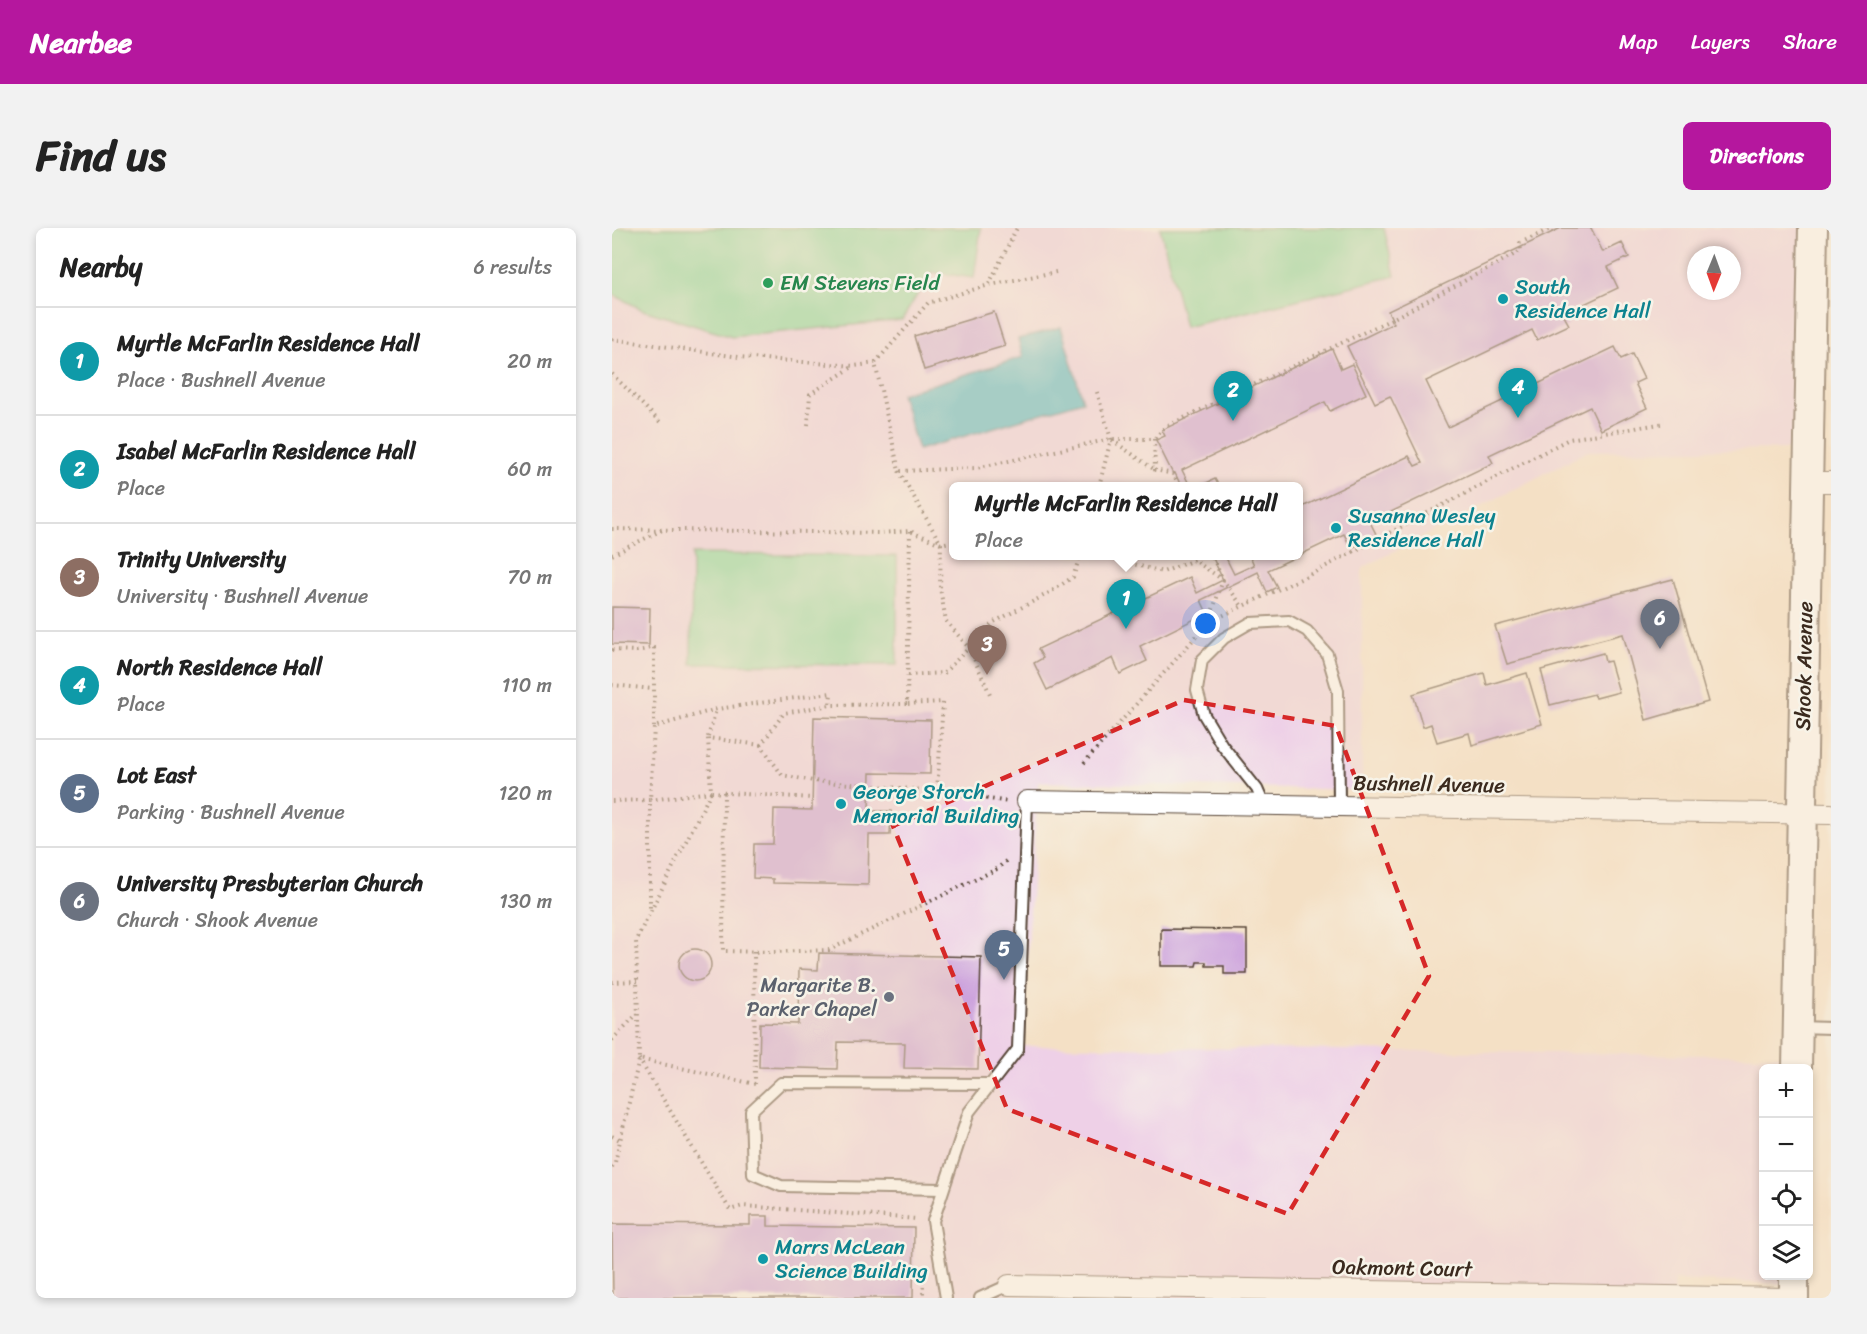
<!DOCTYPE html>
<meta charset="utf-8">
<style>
:root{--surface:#fff;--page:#f2f2f2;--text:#222;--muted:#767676;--line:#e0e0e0;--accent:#b5179e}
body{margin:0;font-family:Sriracha,sans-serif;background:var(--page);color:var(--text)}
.controls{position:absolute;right:18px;bottom:18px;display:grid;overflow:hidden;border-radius:9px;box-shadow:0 3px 9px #0003}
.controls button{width:54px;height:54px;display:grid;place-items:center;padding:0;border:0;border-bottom:2px solid var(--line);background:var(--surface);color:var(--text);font:30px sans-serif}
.compass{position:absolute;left:1075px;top:18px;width:54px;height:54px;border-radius:50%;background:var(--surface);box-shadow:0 3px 9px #0003;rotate:181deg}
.you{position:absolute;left:594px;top:396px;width:21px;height:21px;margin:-15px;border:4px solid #fff;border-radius:50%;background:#1a73e8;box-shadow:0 0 0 9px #1a73e833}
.badge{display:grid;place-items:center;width:39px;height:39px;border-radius:50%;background:var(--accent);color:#fff;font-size:20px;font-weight:700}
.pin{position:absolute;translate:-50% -50px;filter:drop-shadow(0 2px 3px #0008)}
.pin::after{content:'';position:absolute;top:32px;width:21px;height:18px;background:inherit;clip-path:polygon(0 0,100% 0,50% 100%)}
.popup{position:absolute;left:337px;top:254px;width:354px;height:78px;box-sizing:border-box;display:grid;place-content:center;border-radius:9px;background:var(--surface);filter:drop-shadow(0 2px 4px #0005);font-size:20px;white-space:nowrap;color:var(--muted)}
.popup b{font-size:22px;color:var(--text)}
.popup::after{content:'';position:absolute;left:50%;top:100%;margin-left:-12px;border:12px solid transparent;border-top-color:var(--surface)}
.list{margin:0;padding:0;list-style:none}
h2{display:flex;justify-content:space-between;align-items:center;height:78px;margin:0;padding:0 24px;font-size:26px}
h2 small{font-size:20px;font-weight:400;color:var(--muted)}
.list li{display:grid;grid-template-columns:39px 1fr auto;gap:18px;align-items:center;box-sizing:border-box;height:108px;padding:0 24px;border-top:2px solid var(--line)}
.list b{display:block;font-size:22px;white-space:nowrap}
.list p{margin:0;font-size:20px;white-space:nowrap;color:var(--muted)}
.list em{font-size:20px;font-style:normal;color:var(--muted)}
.icon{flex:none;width:33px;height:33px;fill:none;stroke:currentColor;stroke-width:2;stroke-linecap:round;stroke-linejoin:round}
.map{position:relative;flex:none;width:1219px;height:1070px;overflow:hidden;border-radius:9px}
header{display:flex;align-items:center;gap:36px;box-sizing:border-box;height:84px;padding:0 30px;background:var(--accent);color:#fff}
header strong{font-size:28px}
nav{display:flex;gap:33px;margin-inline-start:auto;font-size:21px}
.intro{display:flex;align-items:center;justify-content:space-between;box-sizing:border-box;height:144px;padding:0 36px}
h1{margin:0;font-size:42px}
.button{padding:15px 27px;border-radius:9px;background:var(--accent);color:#fff;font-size:21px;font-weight:700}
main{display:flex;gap:36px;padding:0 36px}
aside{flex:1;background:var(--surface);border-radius:9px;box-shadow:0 3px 9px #0003}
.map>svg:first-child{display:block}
</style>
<header>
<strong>Nearbee</strong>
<nav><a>Map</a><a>Layers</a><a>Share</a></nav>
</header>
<div class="intro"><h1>Find us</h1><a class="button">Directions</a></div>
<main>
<aside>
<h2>Nearby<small>6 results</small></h2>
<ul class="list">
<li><span class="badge" style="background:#0f9aa8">1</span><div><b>Myrtle McFarlin Residence Hall</b><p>Place · Bushnell Avenue</p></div><em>20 m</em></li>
<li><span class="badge" style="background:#0f9aa8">2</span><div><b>Isabel McFarlin Residence Hall</b><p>Place</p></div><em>60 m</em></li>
<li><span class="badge" style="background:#8d6e63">3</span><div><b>Trinity University</b><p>University · Bushnell Avenue</p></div><em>70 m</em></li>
<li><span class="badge" style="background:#0f9aa8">4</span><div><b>North Residence Hall</b><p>Place</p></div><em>110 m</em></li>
<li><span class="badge" style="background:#5c6f8a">5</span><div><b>Lot East</b><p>Parking · Bushnell Avenue</p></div><em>120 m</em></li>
<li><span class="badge" style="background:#6b7280">6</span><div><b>University Presbyterian Church</b><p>Church · Shook Avenue</p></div><em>130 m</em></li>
</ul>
</aside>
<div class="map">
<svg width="1219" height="1070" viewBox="0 0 1219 1070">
<rect width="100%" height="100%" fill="#f7f3e8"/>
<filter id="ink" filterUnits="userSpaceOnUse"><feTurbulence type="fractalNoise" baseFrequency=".0167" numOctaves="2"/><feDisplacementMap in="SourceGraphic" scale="12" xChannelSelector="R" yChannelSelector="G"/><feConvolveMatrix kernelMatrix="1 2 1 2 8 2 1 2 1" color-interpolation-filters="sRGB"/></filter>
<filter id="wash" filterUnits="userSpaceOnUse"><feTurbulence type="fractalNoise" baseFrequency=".008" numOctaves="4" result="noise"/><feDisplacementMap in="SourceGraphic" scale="24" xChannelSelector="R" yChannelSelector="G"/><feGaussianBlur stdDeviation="1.35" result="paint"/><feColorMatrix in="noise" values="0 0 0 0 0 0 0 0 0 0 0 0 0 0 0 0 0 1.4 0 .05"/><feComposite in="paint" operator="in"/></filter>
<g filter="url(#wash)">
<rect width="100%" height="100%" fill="#f4e0c5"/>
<path fill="#eed0e7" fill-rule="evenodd" d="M 0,0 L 1192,0 L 1187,221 L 976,223 L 750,340 L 750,562 L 426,554 L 410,818 L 1168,828 L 1168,840 L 1152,840 L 1152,1048 L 1175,1048 L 1176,1056 L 1062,1052 L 1061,1070 L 0,1070 ZM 1084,27 L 1120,27 L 1120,63 L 1084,63 ZM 342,258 L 686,258 L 686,328 L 342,328 Z"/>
<g fill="#83d99c" stroke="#5f825d" stroke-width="1.5">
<path d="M 0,0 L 369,0 L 362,50 L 319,44 L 290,92 L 120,109 L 31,82 L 0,66 Z"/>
<path d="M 548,0 L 772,0 L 783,48 L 573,99 Z"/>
<path d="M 80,326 L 285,328 L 285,437 L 79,436 Z"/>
</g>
<path fill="#4ab7c6" stroke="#427072" stroke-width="1.5" d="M 449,99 L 471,173 L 306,222 L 289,166 L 411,129 L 406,111 Z"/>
<g id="blocks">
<g fill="#c799dc">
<path d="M 949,0 L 979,0 L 991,24 L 1010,15 L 1017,29 L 996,39 L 1006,60 L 951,86 L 957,97 L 925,112 L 920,102 L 814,153 L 836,199 L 1003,119 L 1009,131 L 1020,126 L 1032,151 L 1023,155 L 1035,180 L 989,202 L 978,179 L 877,227 L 881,235 L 758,294 L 765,308 L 739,320 L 732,306 L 656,342 L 665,359 L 655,364 L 646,344 L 589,372 L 595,385 L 528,418 L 535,433 L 508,446 L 501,430 L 435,462 L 422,435 L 431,430 L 426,421 L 578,349 L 585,365 L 611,352 L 600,328 L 613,328 L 622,346 L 642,337 L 638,328 L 686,328 L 686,281 L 797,228 L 803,238 L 810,235 L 778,168 L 763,175 L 735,118 L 782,95 L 776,83 Z"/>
<path d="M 382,84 L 393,118 L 312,142 L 302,108 Z"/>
<path d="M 720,121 L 729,141 L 740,136 L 754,166 L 718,183 L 713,174 L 570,242 L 578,258 L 569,258 L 563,245 L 561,246 L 544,212 L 553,208 L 550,202 Z"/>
<path d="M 603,251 L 607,258 L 588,258 Z"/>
<path d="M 1061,351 L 1096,474 L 1034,492 L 1011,406 L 895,436 L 883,398 Z"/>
<path d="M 0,379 L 38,380 L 37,417 L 0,416 Z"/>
<path d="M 991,425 L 993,434 L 998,433 L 1007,464 L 984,470 L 982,466 L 938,477 L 929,442 Z"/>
<path d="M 872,445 L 875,457 L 915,445 L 930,496 L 860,517 L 857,505 L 825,514 L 819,496 L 811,499 L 801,466 Z"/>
<path d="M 202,489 L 319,492 L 318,546 L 258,545 L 257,583 L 279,583 L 278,607 L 257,607 L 256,657 L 161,655 L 161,651 L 141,650 L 142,616 L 161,616 L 162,581 L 200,582 Z"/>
<path d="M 549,701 L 635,702 L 635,746 L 612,746 L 612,738 L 594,738 L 594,734 L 585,734 L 584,738 L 549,738 Z"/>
<circle cx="83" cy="737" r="16"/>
<path d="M 207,725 L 369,729 L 366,841 L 292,840 L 293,815 L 226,814 L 225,841 L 147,839 L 148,795 L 186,796 L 187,741 L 206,742 Z"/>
<path d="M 138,988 L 156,988 L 156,998 L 302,1000 L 301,1070 L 1,1070 L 0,996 L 138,997 Z"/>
</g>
</g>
</g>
<g filter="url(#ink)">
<use href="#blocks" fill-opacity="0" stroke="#574537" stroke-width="1.5"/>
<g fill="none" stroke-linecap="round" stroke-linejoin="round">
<defs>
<g id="lane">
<path d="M 652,577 L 645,561 L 610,517 L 592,487 L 585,462 L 590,432 L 612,410 L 638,395 L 677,393 L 695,403 L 715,426 L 726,463 L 727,578"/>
<path d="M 1186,799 L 1219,800"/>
<path d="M 331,961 L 169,958 L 141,946 L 139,883 L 169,855 L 379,856"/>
<path d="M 334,1070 L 321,993 L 357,884 L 406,821 L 415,573"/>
<path d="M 368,1070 L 397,1057"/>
</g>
<g id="street">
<path d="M 1196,254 L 1219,254"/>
<path d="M 415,573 L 1219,586"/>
<path d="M 397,1057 L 1182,1070"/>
</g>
<g id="secondary">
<path d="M 1185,840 L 1201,0"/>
<path d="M 1182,1070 L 1182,1048"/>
</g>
</defs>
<use href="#lane" stroke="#574537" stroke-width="14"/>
<use href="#street" stroke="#574537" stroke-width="22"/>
<use href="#secondary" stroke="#574537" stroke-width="32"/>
<g stroke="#574537" stroke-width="4" stroke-dasharray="1.5 4.5" stroke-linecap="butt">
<path d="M 444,44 L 377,57 L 316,75 L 263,135 L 287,243 L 364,240 L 499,211 L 542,211 L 553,199 L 780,91 L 909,23 L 908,15 L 940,0"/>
<path d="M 377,56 L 405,0"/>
<path d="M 0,111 L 127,129 L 243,138 L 263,135"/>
<path d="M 0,146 L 48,194"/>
<path d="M 485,164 L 499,211 L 487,258"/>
<path d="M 196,197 L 198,166 L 242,138"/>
<path d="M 542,211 L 543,242 L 561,246 L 568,258"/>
<path d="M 500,212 L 543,242"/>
<path d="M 287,243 L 329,316 L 328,360 L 334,393 L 357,420 L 378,466"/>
<path d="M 0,301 L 268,305 L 298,303 L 329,316 L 342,313"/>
<path d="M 298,303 L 295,476 L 331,474 L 325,563 L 397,574"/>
<path d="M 0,327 L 50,302"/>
<path d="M 501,328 L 521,336 L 551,344 L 582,332 L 611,352 L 630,378"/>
<path d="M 597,393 L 611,352 L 600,328"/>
<path d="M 0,422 L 25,423 L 42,420 L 42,499"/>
<path d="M 296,447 L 332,445 L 382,394 L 437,365 L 461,349 L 468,328"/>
<path d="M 0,457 L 41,461"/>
<path d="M 295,476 L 218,477 L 172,485 L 149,517 L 170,547 L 201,553 L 325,563"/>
<path d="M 96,509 L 104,482"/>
<path d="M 149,517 L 96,510 L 99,564 L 201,570"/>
<path d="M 472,535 L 597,394 L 697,347 L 957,211 L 1053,195"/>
<path d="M 99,564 L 24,712 L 27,831 L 143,856"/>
<path d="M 99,564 L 38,572 L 42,499 L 105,481 L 219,465 L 218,477"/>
<path d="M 112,564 L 111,723 L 160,724 L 217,722 L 385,641 L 396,631"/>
<path d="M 0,573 L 38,572 L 38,683"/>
<path d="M 142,723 L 143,856"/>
<path d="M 0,754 L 25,753"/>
<path d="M 0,812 L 25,786"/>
<path d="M 27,831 L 118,982 L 131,978 L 305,991"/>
<path d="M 0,908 L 8,912"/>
<path d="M 0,939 L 3,934 L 27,832"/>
<path d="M 311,1040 L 311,1070"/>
</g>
<use href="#lane" stroke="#fff" stroke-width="10"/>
<use href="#street" stroke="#fff" stroke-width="20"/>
<use href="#secondary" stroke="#fff" stroke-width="28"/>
</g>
</g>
<path d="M0 0H1219V1070H0ZM 572,472 L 724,498 L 817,748 L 676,986 L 395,881 L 281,598 Z" fill="#f4e0c5" fill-opacity=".55" fill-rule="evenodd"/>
<path fill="none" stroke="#d62828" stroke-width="4.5" stroke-dasharray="12 8" stroke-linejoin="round" d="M 572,472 L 724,498 L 817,748 L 676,986 L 395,881 L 281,598 Z"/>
<circle fill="#2e9e5b" stroke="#f7f3e8" stroke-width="2" cx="156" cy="55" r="6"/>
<g fill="#0f9aa8" stroke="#f7f3e8" stroke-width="2">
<circle cx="891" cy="71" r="6"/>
<circle cx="724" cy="300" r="6"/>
<circle cx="229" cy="576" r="6"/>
<circle cx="151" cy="1031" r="6"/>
</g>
<circle fill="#6b7280" stroke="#f7f3e8" stroke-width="2" cx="277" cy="769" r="6"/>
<g text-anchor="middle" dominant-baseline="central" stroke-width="5" stroke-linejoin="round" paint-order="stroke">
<g font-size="21" fill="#27864d" stroke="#f7f3e8" text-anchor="start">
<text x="168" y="55">EM Stevens Field</text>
</g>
<g font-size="21" fill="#0d838f" stroke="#f7f3e8" text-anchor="start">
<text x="903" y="59">South<tspan x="903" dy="24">Residence Hall</tspan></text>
<text x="736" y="288">Susanna Wesley<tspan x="736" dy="24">Residence Hall</tspan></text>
<text x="241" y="564">George Storch<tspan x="241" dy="24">Memorial Building</tspan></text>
<text x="163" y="1019">Marrs McLean<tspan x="163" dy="24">Science Building</tspan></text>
</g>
<g font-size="21" fill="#3b2a1e" stroke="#f7f3e8">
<text transform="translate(1192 438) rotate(-89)">Shook Avenue</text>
<text transform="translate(817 556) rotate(1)">Bushnell Avenue</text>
<text transform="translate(790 1040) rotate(1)">Oakmont Court</text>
</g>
<g font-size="21" fill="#5b616d" stroke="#f7f3e8" text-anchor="end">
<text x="265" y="757">Margarite B.<tspan x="265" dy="24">Parker Chapel</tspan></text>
</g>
</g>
</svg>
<div class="controls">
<button>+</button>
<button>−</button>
<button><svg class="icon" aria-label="locate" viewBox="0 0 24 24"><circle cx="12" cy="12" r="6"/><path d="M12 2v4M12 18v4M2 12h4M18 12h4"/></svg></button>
<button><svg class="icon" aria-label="layers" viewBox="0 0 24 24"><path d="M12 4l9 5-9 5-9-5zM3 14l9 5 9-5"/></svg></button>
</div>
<svg class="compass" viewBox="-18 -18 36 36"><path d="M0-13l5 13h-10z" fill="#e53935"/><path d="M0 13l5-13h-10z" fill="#767676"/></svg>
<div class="you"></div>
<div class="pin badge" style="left:514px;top:401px;background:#0f9aa8">1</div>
<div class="popup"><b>Myrtle McFarlin Residence Hall</b>Place</div>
<div class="pin badge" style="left:621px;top:193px;background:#0f9aa8">2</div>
<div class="pin badge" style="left:375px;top:447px;background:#8d6e63">3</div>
<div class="pin badge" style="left:906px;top:190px;background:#0f9aa8">4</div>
<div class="pin badge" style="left:392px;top:752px;background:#5c6f8a">5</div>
<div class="pin badge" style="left:1048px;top:421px;background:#6b7280">6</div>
</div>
</main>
